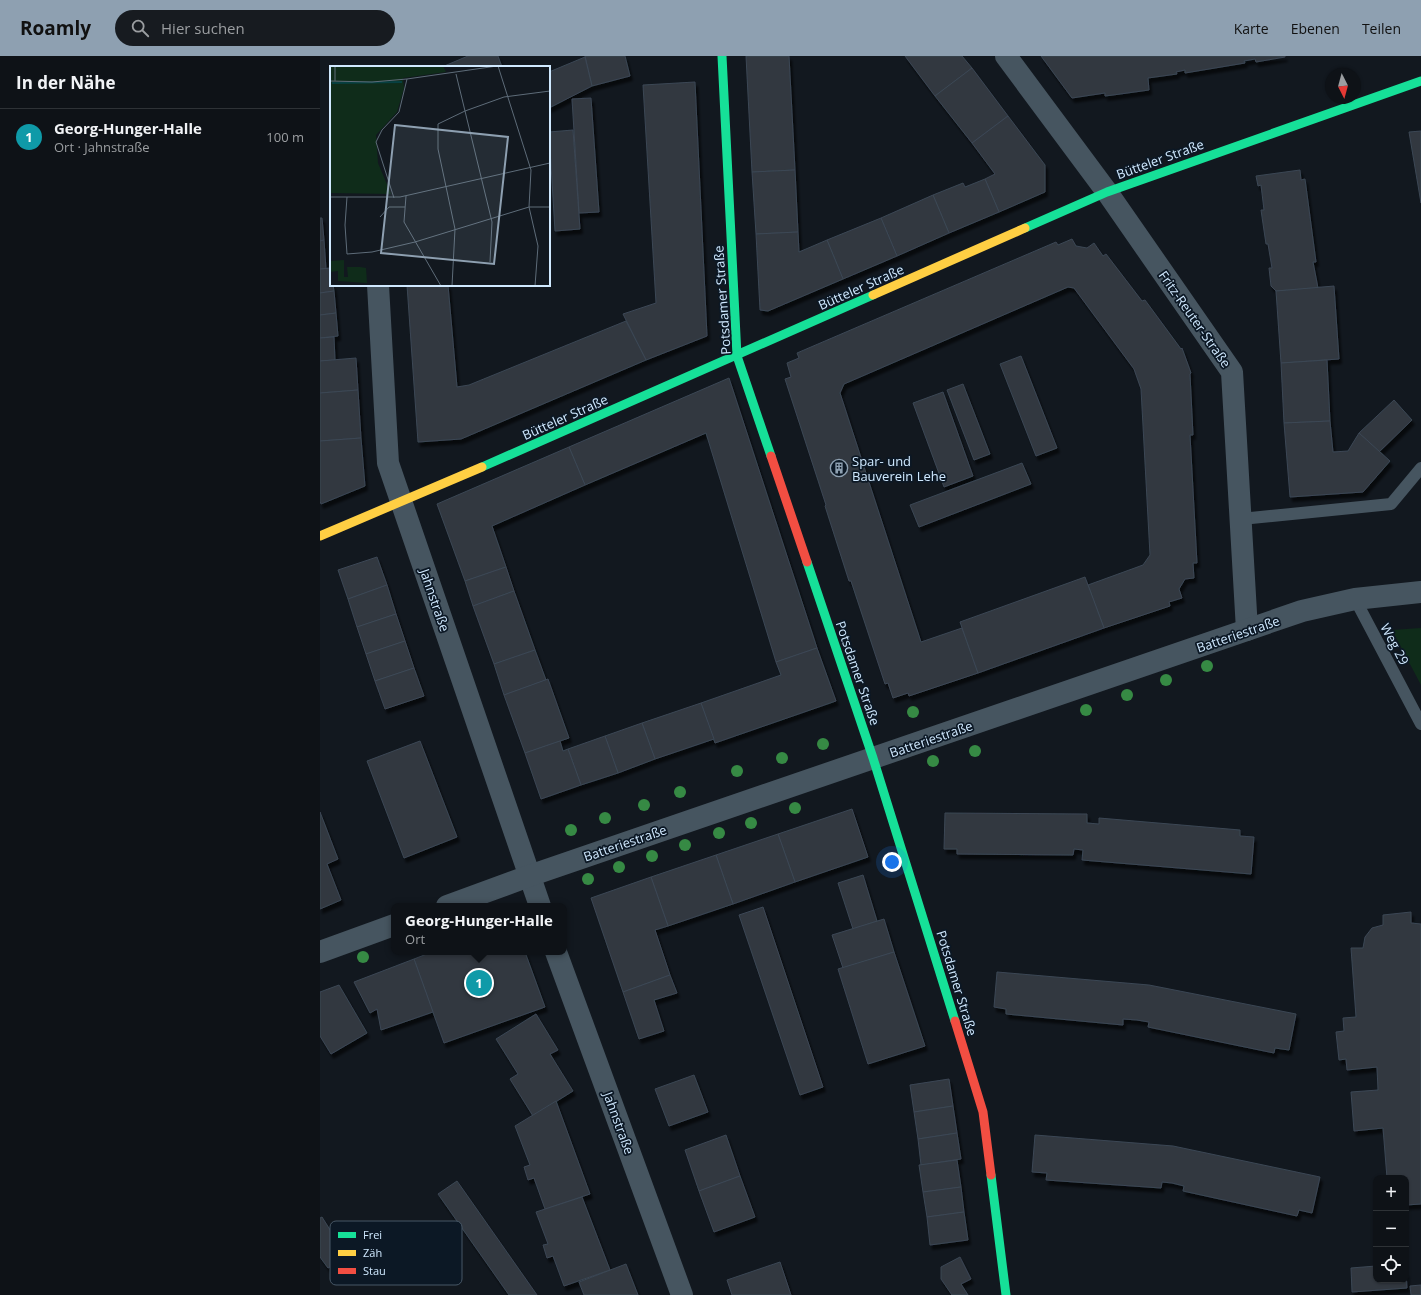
<!DOCTYPE html>
<html lang="de">
<meta charset="utf-8">
<style>
:root{--surface:#0e1217;--page:#171b20;--text:#f1f3f6;--muted:#9b9ea1;--line:#2e3236;--accent:#8ea0b1}
body{margin:0;font-family:"Open Sans",sans-serif;background:var(--page);color:var(--text)}
.controls{position:absolute;right:12px;bottom:12px;display:grid;overflow:hidden;border-radius:8px;box-shadow:0 1px 3px #0004}
.controls button{width:36px;height:36px;display:grid;place-items:center;padding:0;border:0;border-bottom:1px solid var(--line);background:var(--surface);color:var(--text);font:20px sans-serif}
.compass{position:absolute;left:1005px;top:12px;width:36px;height:36px;border-radius:50%;background:var(--surface);box-shadow:0 1px 3px #0004;rotate:174deg}
.you{position:absolute;left:572px;top:806px;width:14px;height:14px;margin:-10px;border:3px solid #fff;border-radius:50%;background:#1a73e8;box-shadow:0 0 0 6px #1a73e833}
.badge{display:grid;place-items:center;width:26px;height:26px;border-radius:50%;background:var(--accent);color:#fff;font-size:13px;font-weight:700}
.pin{position:absolute;translate:-50% -50%;border:2px solid #fff;box-shadow:0 1px 4px #0006}
.popup{position:absolute;left:71px;top:847px;width:176px;height:52px;box-sizing:border-box;display:grid;place-content:center;border-radius:8px;background:var(--surface);filter:drop-shadow(0 1px 3px #0005);font-size:13px;white-space:nowrap;color:var(--muted)}
.popup b{font-size:15px;color:var(--text)}
.popup::after{content:'';position:absolute;left:50%;top:100%;margin-left:-8px;border:8px solid transparent;border-top-color:var(--surface)}
.list{margin:0;padding:0;list-style:none}
h2{display:flex;justify-content:space-between;align-items:center;height:52px;margin:0;padding:0 16px;font-size:17px}
h2 small{font-size:13px;font-weight:400;color:var(--muted)}
.list li{display:grid;grid-template-columns:26px 1fr auto;gap:12px;align-items:center;box-sizing:border-box;height:56px;padding:0 16px;border-top:1px solid var(--line)}
.list b{display:block;font-size:15px;white-space:nowrap}
.list p{margin:0;font-size:13px;white-space:nowrap;color:var(--muted)}
.list em{font-size:13px;font-style:normal;color:var(--muted)}
.icon{flex:none;width:22px;height:22px;fill:none;stroke:currentColor;stroke-width:2;stroke-linecap:round;stroke-linejoin:round}
.map{position:relative;flex:none;width:1101px;height:1239px;overflow:hidden}
header{display:flex;align-items:center;gap:24px;box-sizing:border-box;height:56px;padding:0 20px;background:var(--accent);color:#111}
header strong{font-size:19px}
nav{display:flex;gap:22px;margin-inline-start:auto;font-size:14px}
.search{width:280px;height:36px;background:var(--page);display:flex;align-items:center;gap:10px;box-sizing:border-box;padding:0 14px;border-radius:22px;color:var(--muted);font-size:15px}
main{display:flex}
aside{flex:1;background:var(--surface)}
.map>svg:first-child{display:block}
</style>
<header>
<strong>Roamly</strong>
<div class="search"><svg class="icon" aria-label="search" viewBox="0 0 24 24"><circle cx="10" cy="10" r="6"/><path d="M15 15l6 6"/></svg>Hier suchen</div>
<nav><a>Karte</a><a>Ebenen</a><a>Teilen</a></nav>
</header>
<main>
<aside>
<h2>In der Nähe<small></small></h2>
<ul class="list">
<li><span class="badge" style="background:#0f9aa8">1</span><div><b>Georg-Hunger-Halle</b><p>Ort · Jahnstraße</p></div><em>100 m</em></li>
</ul>
</aside>
<div class="map">
<svg width="1101" height="1239" viewBox="0 0 1101 1239">
<defs>
<filter id="shadow"><feDropShadow dx="2.5" dy="4.5" stdDeviation="1" flood-color="#0009"/></filter>
</defs>
<rect width="100%" height="100%" fill="#12181f"/>
<path fill="#0f2c1a" d="M 1101,572 L 1101,629 L 1072,574 Z"/>
<g fill="#303841" stroke="#3c4754" filter="url(#shadow)">
<path d="M 148,0 L 178,0 L 182,11 L 122,11 Z"/>
<path d="M 265,0 L 305,0 L 310,20 L 272,30 Z"/>
<path d="M 426,0 L 469,0 L 475,114 L 432,116 Z"/>
<path d="M 585,0 L 642,0 L 652,12 L 615,40 Z"/>
<path d="M 721,0 L 965,0 L 965,1 L 936,6 L 935,3 L 924,5 L 925,7 L 865,17 L 865,14 L 856,16 L 857,18 L 828,22 L 829,34 L 793,39 L 785,40 L 785,37 L 752,42 Z"/>
<path d="M 265,1 L 272,30 L 229,52 L 229,16 Z"/>
<path d="M 652,12 L 688,60 L 652,87 L 615,40 Z"/>
<path d="M 375,26 L 387,280 L 326,304 L 303,258 L 336,247 L 323,29 Z"/>
<path d="M 271,42 L 279,156 L 259,157 L 252,43 Z"/>
<path d="M 688,60 L 725,109 L 725,136 L 679,156 L 665,123 L 675,118 L 652,87 Z"/>
<path d="M 253,74 L 260,173 L 235,175 L 229,76 Z"/>
<path d="M 1101,75 L 1101,147 L 1089,76 Z"/>
<path d="M 475,114 L 478,176 L 436,178 L 432,116 Z"/>
<path d="M 980,114 L 981,124 L 985,123 L 996,206 L 993,206 L 998,232 L 956,235 L 951,230 L 949,212 L 952,212 L 948,188 L 946,188 L 941,154 L 944,154 L 941,129 L 938,130 L 936,120 Z"/>
<path d="M 665,123 L 679,156 L 629,177 L 613,139 L 643,127 L 645,131 Z"/>
<path d="M 613,139 L 629,177 L 577,200 L 561,162 Z"/>
<path d="M 0,162 L 2,162 L 4,184 L 0,185 Z"/>
<path d="M 561,162 L 577,200 L 523,223 L 507,184 Z"/>
<path d="M 478,176 L 479,196 L 507,184 L 523,223 L 448,255 L 440,254 L 436,178 Z"/>
<path d="M 752,183 L 756,190 L 767,192 L 774,187 L 783,200 L 786,198 L 822,245 L 825,244 L 861,293 L 862,292 L 871,317 L 870,318 L 873,379 L 870,379 L 877,507 L 873,507 L 874,522 L 865,523 L 859,533 L 862,542 L 849,546 L 850,550 L 784,572 L 768,529 L 823,509 L 830,499 L 821,333 L 814,313 L 754,232 L 748,231 L 524,328 L 520,337 L 601,586 L 642,572 L 658,617 L 589,640 L 588,637 L 573,642 L 568,627 L 565,628 L 531,525 L 529,525 L 505,450 L 506,449 L 465,323 L 471,321 L 467,307 L 479,302 L 477,297 L 736,186 L 738,189 Z"/>
<path d="M 4,184 L 6,213 L 0,213 L 0,185 Z"/>
<path d="M 11,212 L 11,229 L 13,229 L 14,235 L 0,237 L 0,213 Z"/>
<path d="M 87,229 L 128,229 L 137,331 L 149,329 L 306,265 L 326,304 L 141,383 L 98,386 Z"/>
<path d="M 1014,230 L 1019,303 L 961,307 L 956,235 Z"/>
<path d="M 14,235 L 16,257 L 0,259 L 0,237 Z"/>
<path d="M 16,257 L 18,280 L 0,282 L 0,259 Z"/>
<path d="M 14,281 L 15,304 L 0,305 L 0,282 Z"/>
<path d="M 701,300 L 737,392 L 716,400 L 680,308 Z"/>
<path d="M 36,302 L 38,334 L 0,337 L 0,305 Z"/>
<path d="M 1007,304 L 1010,365 L 964,367 L 961,307 Z"/>
<path d="M 409,322 L 497,592 L 456,606 L 386,377 L 265,429 L 249,391 Z"/>
<path d="M 643,328 L 670,398 L 654,404 L 627,334 Z"/>
<path d="M 38,334 L 41,382 L 0,385 L 0,337 Z"/>
<path d="M 623,336 L 653,420 L 624,431 L 593,347 Z"/>
<path d="M 1074,344 L 1092,364 L 1059,396 L 1039,377 Z"/>
<path d="M 1010,365 L 1013,396 L 1028,395 L 1039,377 L 1070,405 L 1043,436 L 970,441 L 964,367 Z"/>
<path d="M 41,382 L 45,430 L 1,448 L 0,445 L 0,385 Z"/>
<path d="M 249,391 L 265,429 L 172,470 L 186,511 L 145,525 L 117,448 Z"/>
<path d="M 702,407 L 711,428 L 599,471 L 590,449 Z"/>
<path d="M 57,501 L 67,529 L 28,543 L 18,514 Z"/>
<path d="M 186,511 L 194,535 L 153,550 L 145,525 Z"/>
<path d="M 765,521 L 784,572 L 658,617 L 640,566 Z"/>
<path d="M 67,529 L 76,558 L 37,571 L 28,543 Z"/>
<path d="M 194,535 L 215,594 L 174,608 L 153,550 Z"/>
<path d="M 76,558 L 85,585 L 46,598 L 37,571 Z"/>
<path d="M 85,585 L 94,612 L 55,625 L 46,598 Z"/>
<path d="M 497,592 L 516,645 L 395,687 L 381,647 L 461,619 L 456,606 Z"/>
<path d="M 215,594 L 226,624 L 184,639 L 174,608 Z"/>
<path d="M 94,612 L 104,640 L 65,653 L 55,625 Z"/>
<path d="M 228,623 L 249,682 L 205,697 L 184,639 Z"/>
<path d="M 381,647 L 394,683 L 335,703 L 322,667 Z"/>
<path d="M 322,667 L 335,703 L 298,717 L 285,680 Z"/>
<path d="M 285,680 L 298,717 L 261,729 L 248,693 Z"/>
<path d="M 100,685 L 137,781 L 84,802 L 47,705 Z"/>
<path d="M 240,685 L 243,695 L 248,693 L 261,729 L 221,743 L 205,697 Z"/>
<path d="M 532,753 L 548,801 L 475,826 L 458,778 Z"/>
<path d="M 0,756 L 18,803 L 7,808 L 21,844 L 0,853 Z"/>
<path d="M 625,757 L 767,758 L 767,767 L 779,768 L 779,762 L 920,774 L 920,780 L 934,781 L 931,818 L 762,804 L 763,794 L 754,793 L 753,799 L 637,798 L 637,793 L 624,793 Z"/>
<path d="M 458,778 L 475,826 L 413,848 L 396,799 Z"/>
<path d="M 396,799 L 413,848 L 348,870 L 331,821 Z"/>
<path d="M 543,819 L 557,865 L 533,873 L 518,827 Z"/>
<path d="M 331,821 L 348,870 L 335,874 L 350,919 L 303,936 L 271,842 Z"/>
<path d="M 443,851 L 503,1031 L 480,1039 L 419,859 Z"/>
<path d="M 1091,856 L 1091,867 L 1101,868 L 1101,1148 L 1086,1149 L 1086,1122 L 1067,1122 L 1063,1072 L 1034,1075 L 1031,1036 L 1058,1034 L 1057,1011 L 1027,1014 L 1026,1003 L 1019,1004 L 1016,976 L 1024,975 L 1023,962 L 1036,961 L 1031,892 L 1043,892 L 1045,881 L 1052,872 L 1063,869 L 1063,859 Z"/>
<path d="M 564,863 L 574,896 L 523,912 L 512,879 Z"/>
<path d="M 112,896 L 205,896 L 225,951 L 124,987 L 94,903 Z"/>
<path d="M 574,896 L 605,990 L 548,1008 L 518,913 Z"/>
<path d="M 94,903 L 113,956 L 61,974 L 57,953 L 50,957 L 34,926 Z"/>
<path d="M 677,916 L 829,929 L 976,958 L 969,994 L 955,992 L 954,997 L 828,971 L 829,966 L 817,964 L 803,963 L 803,969 L 686,958 L 686,953 L 674,951 Z"/>
<path d="M 350,919 L 357,937 L 334,944 L 344,975 L 319,983 L 303,936 Z"/>
<path d="M 19,929 L 47,977 L 11,998 L 0,980 L 0,936 Z"/>
<path d="M 216,958 L 238,994 L 230,998 L 253,1035 L 213,1060 L 190,1023 L 198,1018 L 176,983 Z"/>
<path d="M 374,1019 L 388,1056 L 349,1070 L 335,1033 Z"/>
<path d="M 629,1023 L 633,1050 L 594,1056 L 590,1029 Z"/>
<path d="M 236,1045 L 270,1138 L 225,1153 L 214,1122 L 208,1124 L 204,1111 L 210,1109 L 195,1070 Z"/>
<path d="M 633,1050 L 637,1077 L 598,1083 L 594,1056 Z"/>
<path d="M 637,1077 L 641,1103 L 601,1109 L 598,1083 Z"/>
<path d="M 406,1079 L 420,1120 L 379,1135 L 365,1094 Z"/>
<path d="M 715,1079 L 853,1090 L 1000,1121 L 992,1157 L 979,1154 L 977,1160 L 863,1135 L 864,1130 L 852,1127 L 842,1126 L 841,1132 L 726,1124 L 727,1117 L 712,1116 Z"/>
<path d="M 637,1104 L 641,1131 L 603,1136 L 599,1109 Z"/>
<path d="M 420,1120 L 435,1161 L 394,1176 L 379,1135 Z"/>
<path d="M 137,1125 L 217,1239 L 189,1239 L 118,1138 Z"/>
<path d="M 641,1131 L 644,1156 L 607,1161 L 603,1136 Z"/>
<path d="M 262,1141 L 290,1214 L 244,1230 L 233,1200 L 227,1202 L 223,1189 L 228,1188 L 216,1156 Z"/>
<path d="M 644,1156 L 648,1184 L 610,1189 L 607,1161 Z"/>
<path d="M 2,1161 L 27,1201 L 8,1212 L 0,1201 L 0,1162 Z"/>
<path d="M 640,1201 L 651,1223 L 641,1228 L 648,1239 L 632,1239 L 621,1223 L 621,1211 Z"/>
<path d="M 460,1206 L 471,1239 L 412,1239 L 407,1224 Z"/>
<path d="M 306,1208 L 318,1239 L 264,1239 L 259,1226 Z"/>
<path d="M 1056,1210 L 1056,1224 L 1086,1224 L 1086,1216 L 1087,1232 L 1032,1236 L 1031,1212 Z"/>
<path d="M 1101,1229 L 1101,1239 L 1091,1239 L 1090,1230 Z"/>
</g>
<g fill="none" stroke-linecap="round" stroke-linejoin="round">
<g stroke="#465560" stroke-width="12">
<path d="M 921,463 L 1071,448 L 1101,412"/>
<path d="M 1035,543 L 1101,668"/>
</g>
<g stroke="#465560" stroke-width="22">
<path d="M 686,0 L 787,136 L 912,316 L 927,574"/>
<path d="M 58,229 L 68,407 L 220,850"/>
<path d="M 127,850 L 209,820 L 982,555 L 1035,543 L 1101,536"/>
<path d="M 0,896 L 74,869"/>
<path d="M 236,896 L 362,1239"/>
</g>
<g stroke="#16e098" stroke-width="9">
<path d="M 402,0 L 417,300 L 451,400"/>
<path d="M 705,172 L 787,136 L 1101,25"/>
<path d="M 162,411 L 553,239"/>
<path d="M 487,506 L 553,702 L 635,965"/>
<path d="M 671,1119 L 686,1239"/>
</g>
<g stroke="#ffcf43" stroke-width="9">
<path d="M 553,239 L 705,172"/>
<path d="M 0,480 L 162,411"/>
</g>
<g stroke="#f24e42" stroke-width="9">
<path d="M 451,400 L 487,506"/>
<path d="M 635,965 L 663,1056 L 671,1119"/>
</g>
</g>
<g fill="#368a44">
<circle cx="887" cy="610" r="6"/>
<circle cx="846" cy="624" r="6"/>
<circle cx="807" cy="639" r="6"/>
<circle cx="766" cy="654" r="6"/>
<circle cx="593" cy="656" r="6"/>
<circle cx="503" cy="688" r="6"/>
<circle cx="655" cy="695" r="6"/>
<circle cx="462" cy="702" r="6"/>
<circle cx="613" cy="705" r="6"/>
<circle cx="417" cy="715" r="6"/>
<circle cx="360" cy="736" r="6"/>
<circle cx="324" cy="749" r="6"/>
<circle cx="475" cy="752" r="6"/>
<circle cx="285" cy="762" r="6"/>
<circle cx="431" cy="767" r="6"/>
<circle cx="251" cy="774" r="6"/>
<circle cx="399" cy="777" r="6"/>
<circle cx="365" cy="789" r="6"/>
<circle cx="332" cy="800" r="6"/>
<circle cx="299" cy="811" r="6"/>
<circle cx="268" cy="823" r="6"/>
<circle cx="43" cy="901" r="6"/>
</g>
<defs>
<symbol id="building-ring" viewBox="-11 -11 22 22"><circle r="9.5" fill="#0c1825" stroke="#8ea0b1" stroke-width="1.5"/><path d="M-4-6H4V6H1V3H-1V6H-4ZM-2.5-4.3h1.7v1.8h-1.7ZM.8-4.3h1.7v1.8H.8ZM-2.5-1h1.7V.8h-1.7ZM.8-1h1.7V.8H.8Z" fill="#8ea0b1"/></symbol>
</defs>
<g fill-rule="evenodd">
<use href="#building-ring" x="509" y="402" width="20" height="20"/>
</g>
<g text-anchor="middle" dominant-baseline="central" stroke-width="3.5" stroke-linejoin="round" paint-order="stroke">
<g font-size="13" fill="#d0e9ff" stroke="#0c1825">
<text transform="translate(840 103) rotate(-20)">Bütteler Straße</text>
<text transform="translate(541 231) rotate(-24)">Bütteler Straße</text>
<text transform="translate(402 244) rotate(-94)">Potsdamer Straße</text>
<text transform="translate(875 263) rotate(55)">Fritz-Reuter-Straße</text>
<text transform="translate(245 361) rotate(-24)">Bütteler Straße</text>
<text transform="translate(115 544) rotate(71)">Jahnstraße</text>
<text transform="translate(918 578) rotate(-19)">Batteriestraße</text>
<text transform="translate(1075 588) rotate(62)">Weg 29</text>
<text transform="translate(538 617) rotate(71)">Potsdamer Straße</text>
<text transform="translate(611 683) rotate(-19)">Batteriestraße</text>
<text transform="translate(305 787) rotate(-19)">Batteriestraße</text>
<text transform="translate(637 927) rotate(73)">Potsdamer Straße</text>
<text transform="translate(299 1067) rotate(70)">Jahnstraße</text>
</g>
<g font-size="13" fill="#d0e9ff" stroke="#0c1825" text-anchor="start">
<text x="532" y="405">Spar- und<tspan x="532" dy="15">Bauverein Lehe</tspan></text>
</g>
</g>
<g transform="translate(10 10)">
<rect width="220" height="220" fill="#12181f"/>
<path d="M 0,0 L 113,0 L 116,6 L 73,12 L 74,22 L 67,46 L 46,69 L 48,97 L 61,128 L 0,127 ZM 14,194 L 14,211 L 18,211 L 17,201 L 30,201 L 36,202 L 37,217 L 8,215 L 8,205 L 0,206 L 0,195 Z" fill="#0f2c1a"/>
<path fill="none" stroke="#074041" stroke-width="2" d="M 2,17 L 72,16"/>
<path fill="none" stroke="#5e6c79" stroke-width="1" d="M 5,0 L 5,15M 168,0 L 201,104 L 199,141 L 208,180 L 205,220M 126,8 L 162,156 L 160,196M 0,15 L 42,16 L 77,13 L 167,0M 76,130 L 74,156 L 111,220M 0,131 L 70,131 L 220,97M 17,131 L 15,159 L 17,188 L 42,186 L 85,176 L 199,141 L 220,141M 64,132 L 46,76 L 52,64 L 69,46 L 77,13M 50,151 L 59,141 L 75,141M 122,220 L 125,163 L 108,83 L 108,58 L 135,45 L 174,31 L 220,25"/>
<path fill="#8ea0b1" fill-opacity="0.15" stroke="#8ea0b1" stroke-width="2" d="M 65,59 L 178,71 L 164,198 L 51,187 Z"/>
<rect width="220" height="220" fill="none" stroke="#d0e9ff" stroke-width="2"/>
</g>
<rect x="10" y="1165" width="132" height="64" rx="6" fill="#0c1825" stroke="#475766" stroke-width="1"/>
<rect x="18" y="1176" width="18" height="6" fill="#16e098"/>
<rect x="18" y="1194" width="18" height="6" fill="#ffcf43"/>
<rect x="18" y="1212" width="18" height="6" fill="#f24e42"/>
<g font-size="11" fill="#d0e9ff">
<text x="43" y="1183">Frei</text>
<text x="43" y="1201">Zäh</text>
<text x="43" y="1219">Stau</text>
</g>
</svg>
<div class="controls">
<button>+</button>
<button>−</button>
<button><svg class="icon" aria-label="locate" viewBox="0 0 24 24"><circle cx="12" cy="12" r="6"/><path d="M12 2v4M12 18v4M2 12h4M18 12h4"/></svg></button>
</div>
<svg class="compass" viewBox="-18 -18 36 36"><path d="M0-13l5 13h-10z" fill="#e53935"/><path d="M0 13l5-13h-10z" fill="#9b9ea1"/></svg>
<div class="you"></div>
<div class="pin badge" style="left:159px;top:927px;background:#0f9aa8">1</div>
<div class="popup"><b>Georg-Hunger-Halle</b>Ort</div>
</div>
</main>
